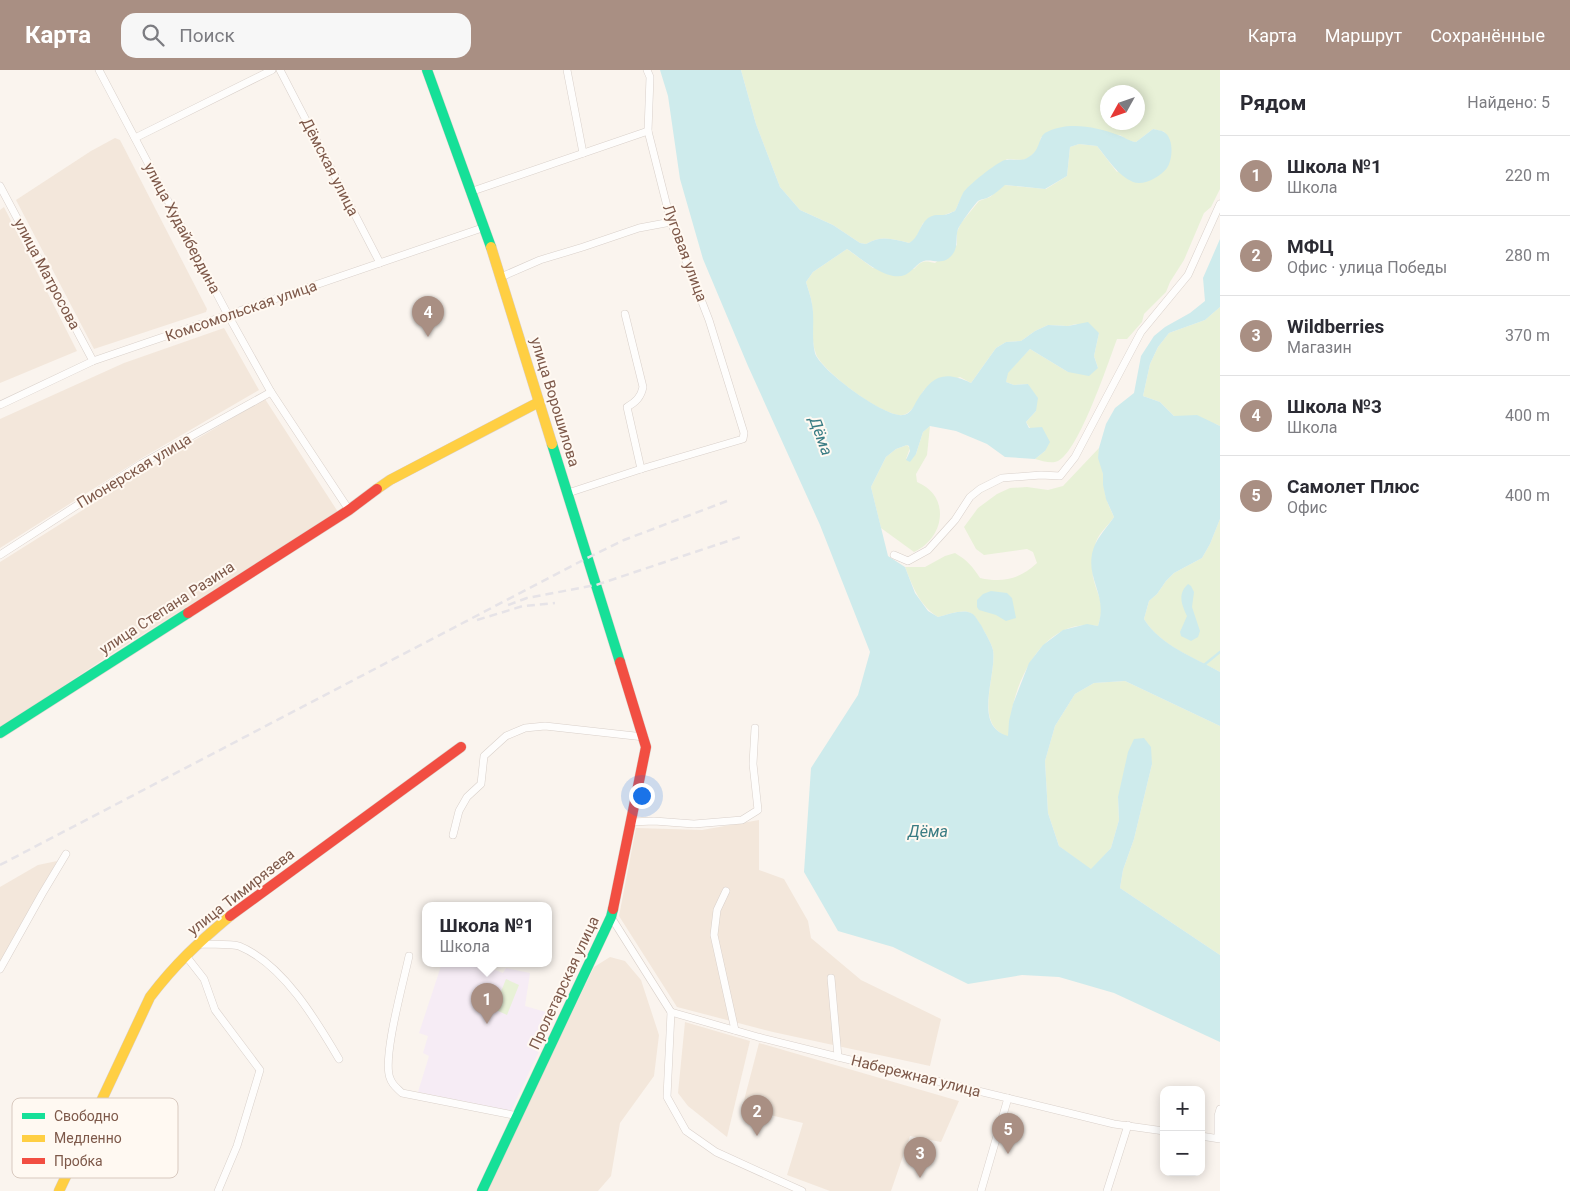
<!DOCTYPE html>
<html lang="ru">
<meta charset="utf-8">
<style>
:root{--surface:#fff;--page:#f7f7f7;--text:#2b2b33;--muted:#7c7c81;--line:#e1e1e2;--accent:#a98f83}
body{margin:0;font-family:Roboto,sans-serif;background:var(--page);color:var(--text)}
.controls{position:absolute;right:15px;bottom:15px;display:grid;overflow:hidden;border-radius:10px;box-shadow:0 2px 12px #0003}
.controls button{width:45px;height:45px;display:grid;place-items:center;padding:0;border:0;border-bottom:1px solid var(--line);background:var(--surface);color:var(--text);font:25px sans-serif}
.compass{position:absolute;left:1100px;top:15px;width:45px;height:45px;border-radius:50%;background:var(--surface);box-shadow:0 2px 12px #0003;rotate:230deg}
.you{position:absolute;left:641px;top:725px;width:18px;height:18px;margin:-12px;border:4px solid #fff;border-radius:50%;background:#1a73e8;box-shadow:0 0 0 8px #1a73e833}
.badge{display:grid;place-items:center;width:32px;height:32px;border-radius:50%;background:var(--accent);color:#fff;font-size:16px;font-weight:700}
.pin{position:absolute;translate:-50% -41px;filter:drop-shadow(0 1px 2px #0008)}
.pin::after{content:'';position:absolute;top:26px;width:18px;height:15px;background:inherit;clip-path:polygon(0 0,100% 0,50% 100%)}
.popup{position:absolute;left:422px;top:832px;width:130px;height:65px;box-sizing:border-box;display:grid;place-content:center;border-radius:10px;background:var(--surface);filter:drop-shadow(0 1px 4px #0005);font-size:16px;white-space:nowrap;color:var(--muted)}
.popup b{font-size:19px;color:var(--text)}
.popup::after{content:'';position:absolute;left:50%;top:100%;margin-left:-10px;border:10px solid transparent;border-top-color:var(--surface)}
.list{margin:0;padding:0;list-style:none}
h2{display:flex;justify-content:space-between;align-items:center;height:65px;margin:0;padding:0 20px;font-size:21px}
h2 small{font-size:16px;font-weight:400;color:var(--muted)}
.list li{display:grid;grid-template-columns:32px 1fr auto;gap:15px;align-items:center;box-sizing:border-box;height:80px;padding:0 20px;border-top:1px solid var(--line)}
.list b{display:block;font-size:19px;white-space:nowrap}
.list p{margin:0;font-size:16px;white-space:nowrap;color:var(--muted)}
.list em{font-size:16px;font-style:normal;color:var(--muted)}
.icon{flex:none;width:28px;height:28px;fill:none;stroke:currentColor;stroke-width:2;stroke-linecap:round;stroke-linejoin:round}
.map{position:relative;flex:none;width:1220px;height:1121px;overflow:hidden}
header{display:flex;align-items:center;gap:30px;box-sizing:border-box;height:70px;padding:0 25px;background:var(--accent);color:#fff}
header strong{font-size:24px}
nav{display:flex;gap:28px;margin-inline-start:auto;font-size:18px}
.search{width:350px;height:45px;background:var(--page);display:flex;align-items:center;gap:12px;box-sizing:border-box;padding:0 18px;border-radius:15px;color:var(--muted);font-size:19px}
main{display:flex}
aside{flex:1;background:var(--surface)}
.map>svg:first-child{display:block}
</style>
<header>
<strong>Карта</strong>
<div class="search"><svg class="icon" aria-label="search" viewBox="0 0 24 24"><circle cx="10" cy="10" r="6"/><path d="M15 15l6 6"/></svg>Поиск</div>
<nav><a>Карта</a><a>Маршрут</a><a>Сохранённые</a></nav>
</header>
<main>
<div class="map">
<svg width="1220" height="1121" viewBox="0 0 1220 1121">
<rect width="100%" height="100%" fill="#faf4ee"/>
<g fill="#f3e7db">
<path d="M 115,68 L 120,70 L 207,239 L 206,242 L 94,279 L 16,130 L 91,81 Z"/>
<path d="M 4,137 L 77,281 L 0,313 L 0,140 Z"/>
<path d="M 224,258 L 259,320 L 142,388 L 0,478 L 0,349 L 124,293 Z"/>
<path d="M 265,329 L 338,442 L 113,583 L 0,658 L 0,492 L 183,377 Z"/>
<path d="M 759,750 L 759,800 L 784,809 L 808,851 L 811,868 L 861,910 L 941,949 L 930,996 L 773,962 L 677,937 L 619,846 L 636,758 L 702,760 Z"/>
<path d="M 57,791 L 39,826 L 0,896 L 0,817 L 38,795 Z"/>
<path d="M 610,887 L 625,891 L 641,910 L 659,965 L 654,1006 L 620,1053 L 611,1106 L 598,1121 L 486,1121 L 594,897 Z"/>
<path d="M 685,952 L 750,971 L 727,1067 L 688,1036 L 678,1023 Z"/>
<path d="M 759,973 L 959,1031 L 941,1072 L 910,1066 L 891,1121 L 830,1121 L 787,1105 L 803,1053 L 742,1038 Z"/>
</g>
<path fill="#f6ecf5" d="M 442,893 L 477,893 L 503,903 L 506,898 L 530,903 L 525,936 L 556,945 L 511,1041 L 418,1022 L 429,986 L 423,983 L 428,966 L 419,963 Z"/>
<g fill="#e8f1d7" fill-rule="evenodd">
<path d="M 741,0 L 1220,0 L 1220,119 L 1211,137 L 1204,143 L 1184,190 L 1170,212 L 1166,222 L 1144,244 L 1142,252 L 1127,269 L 1117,269 C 1108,293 1079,381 1058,391 C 1052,394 1042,391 1035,389 L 1045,381 L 1026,352 L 1036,341 L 1028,314 L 1014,315 L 1006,312 L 1007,303 L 1030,279 L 1068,302 L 1098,298 L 1094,286 L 1099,263 L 1076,254 L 1068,256 L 1048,255 L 1035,261 L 1021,271 L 1006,272 L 996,278 L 971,313 L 960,307 L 924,320 C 919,328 913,344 902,345 C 883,347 822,301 816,284 C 810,269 814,250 812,234 C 811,227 808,219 806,212 L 813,202 L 847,179 L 873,198 L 914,199 C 921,191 924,190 935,193 L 957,175 L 957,162 L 961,153 L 979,131 L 990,127 L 1004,115 L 1046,119 L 1067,106 L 1070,77 L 1079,74 L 1097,76 L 1117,102 L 1165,62 L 1153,59 L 1136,72 L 1129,71 L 1120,65 L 1041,67 L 1039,78 L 1029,88 L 1023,90 L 1007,89 L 969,117 L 964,122 L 955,141 L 923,153 L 915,170 L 909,173 C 893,169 881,165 866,174 L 860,173 L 833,155 L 800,140 L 780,117 L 756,54 ZM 1108,22 L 1138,22 L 1138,52 L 1108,52 Z"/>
<path d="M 1220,237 L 1220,356 L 1216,354 L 1174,346 L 1160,332 L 1143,326 L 1150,294 L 1158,277 L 1169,263 L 1205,250 Z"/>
<path d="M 930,356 L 927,385 L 916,404 L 917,412 C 951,426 945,468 914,482 L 881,458 L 871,417 L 886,387 L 896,379 L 907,375 L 910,378 L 906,389 L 916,384 L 923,362 Z"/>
<path d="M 1099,378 C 1098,390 1103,395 1103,405 C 1104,424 1106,430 1114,447 C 1108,456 1099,463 1096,472 C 1094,478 1092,501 1093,507 C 1098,529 1106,532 1098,556 C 1040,546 1009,620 1009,667 C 972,655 997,606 993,580 C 991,572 985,563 981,556 C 977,550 975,544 968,542 C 960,540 946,545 938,547 C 919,535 913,517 905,497 L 925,497 L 945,486 L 955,483 C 967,490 973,497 980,508 C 1003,513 1020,509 1037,493 L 1033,482 L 1027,479 L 984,485 L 976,479 L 964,457 L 978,438 L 997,424 L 1010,418 L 1027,417 L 1048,420 L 1063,416 Z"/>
<path d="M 1220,449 L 1220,602 C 1193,587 1161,576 1144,549 L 1149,531 L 1157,524 L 1166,511 L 1174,503 L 1202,488 L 1210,474 Z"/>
<path d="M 1125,611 L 1220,656 L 1220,885 L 1120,818 L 1123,800 L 1134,769 L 1152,694 L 1118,727 L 1119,750 L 1111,778 L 1091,800 L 1059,776 L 1048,743 L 1045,691 L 1055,656 L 1075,624 L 1094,613 Z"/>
<path d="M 506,909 L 519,915 L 507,945 L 494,939 Z"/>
</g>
<g fill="#ceebec">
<path d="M 660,0 L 741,0 L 756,54 L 780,117 L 800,140 L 833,155 L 860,173 L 866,174 C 881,165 893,169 909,173 C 919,168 919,155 928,148 C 934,144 938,145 943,145 C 947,145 952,142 955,141 C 958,135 960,129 963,123 C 967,116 997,92 1005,90 C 1012,88 1020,92 1027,88 C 1042,81 1037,66 1047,62 C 1068,51 1097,57 1118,65 C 1125,67 1128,71 1136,72 L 1153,59 C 1156,60 1161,60 1164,62 C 1174,68 1173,89 1167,98 C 1160,107 1144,116 1133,112 C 1117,105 1108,89 1097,76 L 1079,74 L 1070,77 L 1067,106 L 1045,119 L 1005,115 C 1000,119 995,124 989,127 C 986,129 981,129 978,131 C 973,136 961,153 958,159 C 955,168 959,177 952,185 C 943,196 933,189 924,191 C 917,193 912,202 905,205 C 887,212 862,189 847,179 L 813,202 L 806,212 C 808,219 811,227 812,234 C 815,250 811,267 815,283 C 820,300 885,348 903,345 C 910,344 913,338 916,332 C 932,306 943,300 971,313 L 996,278 L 1006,272 L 1021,271 L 1035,261 L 1048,255 L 1068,256 L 1088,252 L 1099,263 L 1094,286 L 1098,298 L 1089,306 L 1068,302 L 1030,279 L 1008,303 L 1006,312 L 1014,315 L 1028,314 L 1038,328 L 1036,341 L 1026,352 L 1029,358 L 1042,357 L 1050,372 L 1045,381 L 1035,389 L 1005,387 L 987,374 L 956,361 L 930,356 L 923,362 L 916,384 L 910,392 L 906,390 L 910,381 L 909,376 L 907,375 L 896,379 L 886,387 L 871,417 L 888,486 L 905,497 L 915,523 L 928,541 L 938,547 C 946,545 960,540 968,542 C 975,543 977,550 981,555 C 985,563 991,572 993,580 C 997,606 972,656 1008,666 L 1009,651 L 1013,634 L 1029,593 L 1043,575 L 1063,560 L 1087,554 L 1098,556 C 1108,526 1087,511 1092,484 C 1095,469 1106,459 1114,447 L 1106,429 L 1103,415 L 1103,404 L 1098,388 L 1099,378 L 1106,354 L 1115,338 L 1134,323 L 1141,286 L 1154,266 L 1165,257 L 1190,243 L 1205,231 L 1203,208 L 1220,169 L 1220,237 L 1205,250 L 1169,263 L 1158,277 L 1150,294 L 1143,326 L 1160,332 L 1174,346 L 1197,345 L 1220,356 L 1220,449 L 1210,474 L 1202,488 L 1174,503 L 1166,511 L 1157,524 L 1149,531 L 1144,549 C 1161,576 1194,587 1220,602 L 1220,656 L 1125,611 L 1094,613 L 1075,624 L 1055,656 L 1045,691 L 1048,743 L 1059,776 L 1091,799 L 1111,778 L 1119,750 L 1118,727 L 1128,682 L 1134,669 L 1144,668 L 1151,677 L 1152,694 L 1134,769 L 1123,800 L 1120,818 L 1220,885 L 1220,972 L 1114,923 L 1059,907 L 1022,905 L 968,914 L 893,877 L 838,861 L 804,802 L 811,698 L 858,625 L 870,582 L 820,455 L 748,296 L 703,189 L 680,109 L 668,26 Z"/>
<path d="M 1188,514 L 1191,516 L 1194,522 L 1192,537 L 1200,561 L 1198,567 L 1191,571 L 1181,566 L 1180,562 L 1187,546 C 1182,535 1177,524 1188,514 Z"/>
<path d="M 991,521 L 1007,523 L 1012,528 L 1016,548 L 1006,551 L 996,545 L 979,540 L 977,537 L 977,530 L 983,524 Z"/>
</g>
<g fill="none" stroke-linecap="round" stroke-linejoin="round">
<path stroke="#ceebec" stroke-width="2.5" d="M 1204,595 L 1220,582"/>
<defs>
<g id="street">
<path d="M 99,0 L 228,245 L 271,322 L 349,440"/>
<path d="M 280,0 L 380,193"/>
<path d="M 567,0 L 583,83"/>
<path d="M 135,68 L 272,0"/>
<path d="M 0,116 L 93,291"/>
<path d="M 470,122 L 648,61"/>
<path d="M 501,207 L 540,190 L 583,177 L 639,158 L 671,152"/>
<path d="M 625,244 L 643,317 C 641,327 636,332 627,337 L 641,399"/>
<path d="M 0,335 L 93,291 L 485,157"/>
<path d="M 568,423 L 641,399 L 743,369 L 744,363 L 709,250 L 671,152 L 648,61 L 650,7 L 647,0"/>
<path d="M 0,485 L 141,394 L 271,322"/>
<path d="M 894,485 L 908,491 L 928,480 L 955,450 L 970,427 L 980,419 L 1002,408 L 1041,405 L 1060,406 L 1075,387 L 1141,262 L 1188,205 L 1220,134"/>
<path d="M 631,752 L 654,751 L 694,754 L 742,750 L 758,740 L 753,694 L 755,658"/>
<path d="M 453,765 L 459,741 L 467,727 L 481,714 L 484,686 L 506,666 L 525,658 L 545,656 L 644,667"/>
<path d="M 726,821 L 717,840 L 714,865 L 735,960"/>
<path d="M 611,847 L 671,942 L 667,1027 L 686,1061 L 716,1082 L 802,1121"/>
<path d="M 197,874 C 208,875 229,873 239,876 C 283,894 316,950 339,989"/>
<path d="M 186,886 L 204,909 L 215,940 L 260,1000 L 237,1076 L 218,1121"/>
<path d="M 409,886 C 404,910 382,988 390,1008 C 392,1015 397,1018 402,1023 L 518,1046"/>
<path d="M 0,899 L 42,824 L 66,784"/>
<path d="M 831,908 L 838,987"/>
<path d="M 671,942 L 758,967 L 838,987 L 1114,1054 L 1164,1061"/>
<path d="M 1201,1066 L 1220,1069"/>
<path d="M 1218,1068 L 1218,1046 L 1220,1039"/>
<path d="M 981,1121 L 1008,1028"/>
<path d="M 1107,1121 L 1128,1055"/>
</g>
<g id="fast">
<path d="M 427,0 L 491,177"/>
<path d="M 552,374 L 620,592"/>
<path d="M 0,663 L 188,543"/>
<path d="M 482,1121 L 611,847 L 613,839"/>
</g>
<g id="slow">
<path d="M 491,177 L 552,374"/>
<path d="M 377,419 L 390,410 L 539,332"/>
<path d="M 59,1121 L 150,927 C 175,894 199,872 230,846"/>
</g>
<g id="jam">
<path d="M 188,543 L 349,440 L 377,419"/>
<path d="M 613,839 L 646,677 L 620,592"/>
<path d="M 230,846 L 461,677"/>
</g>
</defs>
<use href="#street" stroke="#d9d0ca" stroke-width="8"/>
<use href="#fast" stroke="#dad0ca" stroke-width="11"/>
<use href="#slow" stroke="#dad0ca" stroke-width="11"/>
<use href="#jam" stroke="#dad0ca" stroke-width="11"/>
<use href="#street" stroke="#fefdfc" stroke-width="7"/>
<use href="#fast" stroke="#16e098" stroke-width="10"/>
<use href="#slow" stroke="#ffcf43" stroke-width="10"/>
<use href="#jam" stroke="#f24e42" stroke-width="10"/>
<g stroke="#e6e3e7" stroke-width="2.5" stroke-dasharray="8 5" stroke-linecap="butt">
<path d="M 508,535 L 527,528 L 596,515 L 743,466"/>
<path d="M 477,550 L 523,536 L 555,533"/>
<path d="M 0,795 L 587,488 L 624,470 L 727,431"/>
</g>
</g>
<g text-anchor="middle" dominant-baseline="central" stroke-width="4" stroke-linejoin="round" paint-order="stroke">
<g font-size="15" fill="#7d5849" stroke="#fff9f2">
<text transform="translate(330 97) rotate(63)">Дёмская улица</text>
<text transform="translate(182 158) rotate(62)">улица Худайбердина</text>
<text transform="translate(685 183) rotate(70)">Луговая улица</text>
<text transform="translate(47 204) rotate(62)">улица Матросова</text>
<text transform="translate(241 241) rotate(-19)">Комсомольская улица</text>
<text transform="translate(555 332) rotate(73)">улица Ворошилова</text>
<text transform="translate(134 401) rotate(-31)">Пионерская улица</text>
<text transform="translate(167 538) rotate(-33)">улица Степана Разина</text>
<text transform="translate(241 822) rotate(-38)">улица Тимирязева</text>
<text transform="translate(564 913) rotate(-65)">Пролетарская улица</text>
<text transform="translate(916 1006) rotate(14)">Набережная улица</text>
</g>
<g font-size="16" font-style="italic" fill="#3a7c84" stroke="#fff9f2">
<text transform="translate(821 366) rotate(70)">Дёма</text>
<text x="928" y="761">Дёма</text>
</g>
</g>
<rect x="12" y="1028" width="166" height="80" rx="8" fill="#fff9f2" stroke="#d8c9bf" stroke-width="1"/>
<rect x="22" y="1043" width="23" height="6" fill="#16e098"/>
<rect x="22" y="1065" width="23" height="7" fill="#ffcf43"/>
<rect x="22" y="1088" width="23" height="6" fill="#f24e42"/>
<g font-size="14" fill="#7d5849">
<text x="54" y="1051">Свободно</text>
<text x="54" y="1073">Медленно</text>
<text x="54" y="1096">Пробка</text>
</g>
</svg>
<div class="controls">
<button>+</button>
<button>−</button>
</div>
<svg class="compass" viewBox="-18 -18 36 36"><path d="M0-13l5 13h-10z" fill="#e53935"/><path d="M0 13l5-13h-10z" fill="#7c7c81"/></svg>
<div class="you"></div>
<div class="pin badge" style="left:487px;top:954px">1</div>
<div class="popup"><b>Школа №1</b>Школа</div>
<div class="pin badge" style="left:757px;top:1066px">2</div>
<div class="pin badge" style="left:920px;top:1108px">3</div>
<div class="pin badge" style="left:428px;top:267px">4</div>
<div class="pin badge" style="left:1008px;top:1084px">5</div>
</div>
<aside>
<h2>Рядом<small>Найдено: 5</small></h2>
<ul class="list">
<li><span class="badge">1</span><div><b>Школа №1</b><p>Школа</p></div><em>220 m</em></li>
<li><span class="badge">2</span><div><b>МФЦ</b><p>Офис · улица Победы</p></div><em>280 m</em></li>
<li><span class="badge">3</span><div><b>Wildberries</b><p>Магазин</p></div><em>370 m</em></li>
<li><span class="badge">4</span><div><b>Школа №3</b><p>Школа</p></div><em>400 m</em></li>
<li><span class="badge">5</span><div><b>Самолет Плюс</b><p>Офис</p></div><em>400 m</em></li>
</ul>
</aside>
</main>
